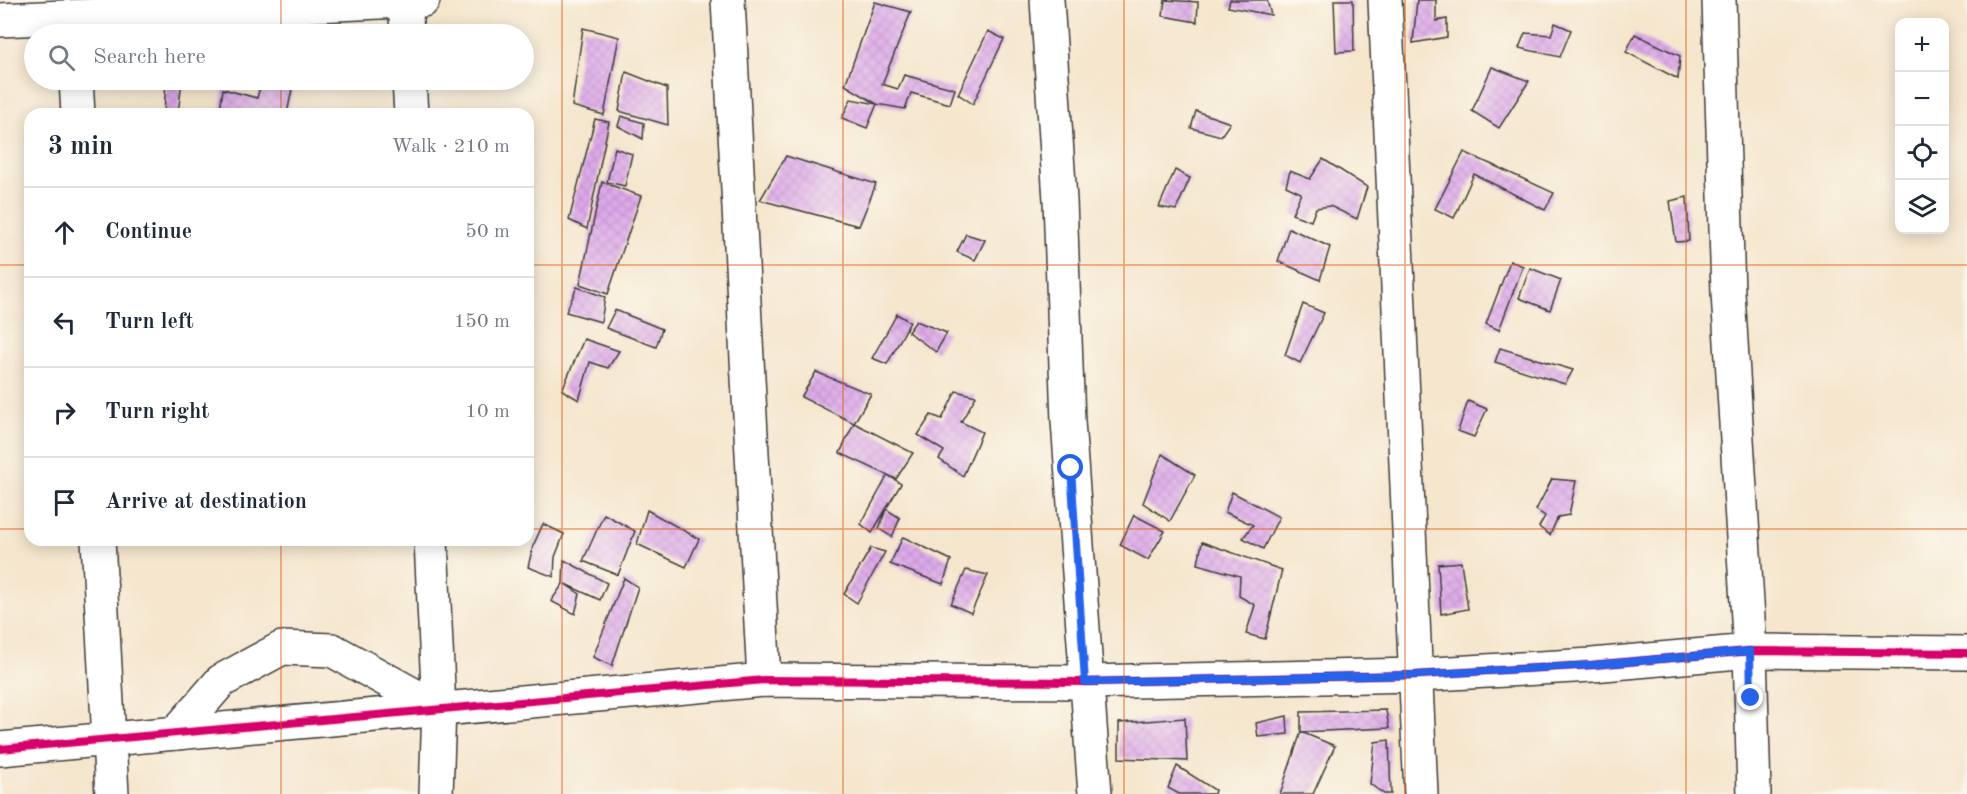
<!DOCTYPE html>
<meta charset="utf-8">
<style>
:root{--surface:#fff;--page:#f6f6f7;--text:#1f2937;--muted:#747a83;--line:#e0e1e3}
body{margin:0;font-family:"Old Standard TT",serif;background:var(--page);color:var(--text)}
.controls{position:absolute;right:18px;top:18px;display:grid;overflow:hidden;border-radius:12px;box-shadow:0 3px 15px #0003}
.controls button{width:54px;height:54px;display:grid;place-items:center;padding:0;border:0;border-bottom:2px solid var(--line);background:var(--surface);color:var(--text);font:30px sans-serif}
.stop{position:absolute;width:18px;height:18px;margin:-14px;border:4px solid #2563eb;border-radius:50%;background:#fff}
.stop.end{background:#2563eb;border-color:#fff;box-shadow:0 2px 6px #0008}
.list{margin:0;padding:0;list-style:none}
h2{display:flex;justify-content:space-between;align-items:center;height:78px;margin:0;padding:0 24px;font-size:26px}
h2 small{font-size:20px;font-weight:400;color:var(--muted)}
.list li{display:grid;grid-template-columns:39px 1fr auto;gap:18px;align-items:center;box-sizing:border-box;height:90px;padding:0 24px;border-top:2px solid var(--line)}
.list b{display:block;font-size:22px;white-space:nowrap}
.list em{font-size:20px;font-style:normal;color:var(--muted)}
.icon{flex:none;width:33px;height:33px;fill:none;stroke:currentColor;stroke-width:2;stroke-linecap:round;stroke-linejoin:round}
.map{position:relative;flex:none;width:1967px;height:794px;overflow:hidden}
.search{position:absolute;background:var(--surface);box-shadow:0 3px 15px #0003;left:24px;top:24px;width:510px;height:66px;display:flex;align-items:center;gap:15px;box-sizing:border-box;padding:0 21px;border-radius:33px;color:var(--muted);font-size:22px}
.panel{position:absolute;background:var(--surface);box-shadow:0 3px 15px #0003;left:24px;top:108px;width:510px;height:438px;border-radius:18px}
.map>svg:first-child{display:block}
</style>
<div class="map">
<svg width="1967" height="794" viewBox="0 0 1967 794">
<defs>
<pattern id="building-cross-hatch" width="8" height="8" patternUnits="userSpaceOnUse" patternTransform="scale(1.5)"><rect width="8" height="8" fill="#deaaea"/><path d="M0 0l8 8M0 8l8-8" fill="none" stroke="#be92c8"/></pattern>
</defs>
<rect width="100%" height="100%" fill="#fbf7ec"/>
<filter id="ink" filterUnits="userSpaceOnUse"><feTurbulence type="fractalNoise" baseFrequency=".0167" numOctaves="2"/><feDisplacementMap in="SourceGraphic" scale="12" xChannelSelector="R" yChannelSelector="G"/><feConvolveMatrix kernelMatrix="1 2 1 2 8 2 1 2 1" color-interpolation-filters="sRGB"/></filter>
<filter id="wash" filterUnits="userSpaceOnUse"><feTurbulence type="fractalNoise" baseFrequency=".008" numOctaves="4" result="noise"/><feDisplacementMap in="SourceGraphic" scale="24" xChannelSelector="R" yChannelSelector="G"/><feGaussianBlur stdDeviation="1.35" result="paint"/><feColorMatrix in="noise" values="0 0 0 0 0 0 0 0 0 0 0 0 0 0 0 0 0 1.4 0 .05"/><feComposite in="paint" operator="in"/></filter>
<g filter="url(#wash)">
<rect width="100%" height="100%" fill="#f5e6cd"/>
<g id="blocks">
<g fill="url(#building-cross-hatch)">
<path d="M 1165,0 L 1198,2 L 1197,22 L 1163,16 Z"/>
<path d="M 1230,0 L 1267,0 L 1271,15 L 1228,7 Z"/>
<path d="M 1334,0 L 1353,0 L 1354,51 L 1336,52 Z"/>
<path d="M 1417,0 L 1436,0 L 1436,21 L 1447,19 L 1447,37 L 1413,43 Z"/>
<path d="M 875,2 L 911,12 L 882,84 L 898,89 L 904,75 L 955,89 L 950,104 L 911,93 L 905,109 L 877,104 L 867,128 L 842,118 L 851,99 L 877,104 L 845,85 Z"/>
<path d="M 1555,23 L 1571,30 L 1560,57 L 1519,48 L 1525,33 L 1551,35 Z"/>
<path d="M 583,28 L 619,37 L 604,115 L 572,106 Z"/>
<path d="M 988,31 L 1004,39 L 973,104 L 958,94 Z"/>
<path d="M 1635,34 L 1680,56 L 1678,79 L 1626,52 Z"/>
<path d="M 1492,67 L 1529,81 L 1499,128 L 1472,111 Z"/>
<path d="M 626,72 L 667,88 L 668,125 L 619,111 Z"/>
<path d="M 166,80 L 182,80 L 178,114 L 164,114 Z"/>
<path d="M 262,80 L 281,80 L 293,84 L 287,114 L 232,114 L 220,110 L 223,89 L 257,98 Z"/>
<path d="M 1196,111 L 1230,123 L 1221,136 L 1191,128 Z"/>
<path d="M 621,116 L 644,123 L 643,139 L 618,126 Z"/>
<path d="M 595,119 L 609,122 L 587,229 L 569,220 Z"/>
<path d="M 615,148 L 632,154 L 625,186 L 607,182 Z"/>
<path d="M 1464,152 L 1554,193 L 1545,210 L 1474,174 L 1454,218 L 1435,209 Z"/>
<path d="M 786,156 L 876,184 L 859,226 L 760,200 Z"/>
<path d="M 1323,159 L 1367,187 L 1357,219 L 1330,206 L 1316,208 L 1311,221 L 1292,214 L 1301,193 L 1286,186 L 1290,171 L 1310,179 Z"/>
<path d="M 1175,170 L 1190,178 L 1176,210 L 1159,207 Z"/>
<path d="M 602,182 L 641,196 L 608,294 L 580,284 Z"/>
<path d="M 1687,197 L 1689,241 L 1676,242 L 1670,201 Z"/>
<path d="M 1289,228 L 1330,247 L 1320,280 L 1278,261 Z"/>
<path d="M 966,234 L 985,240 L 975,260 L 957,252 Z"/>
<path d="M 1510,261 L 1523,266 L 1499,330 L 1486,324 Z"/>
<path d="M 1530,268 L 1561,280 L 1550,310 L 1519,298 Z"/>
<path d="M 577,287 L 605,297 L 601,322 L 566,312 Z"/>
<path d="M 1303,304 L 1324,313 L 1300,363 L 1285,355 Z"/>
<path d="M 615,310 L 662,329 L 656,347 L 606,328 Z"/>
<path d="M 897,314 L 910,322 L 887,364 L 872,358 Z"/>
<path d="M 916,321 L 947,333 L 936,352 L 908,332 Z"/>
<path d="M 584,339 L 619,351 L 608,368 L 590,362 L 579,400 L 562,390 Z"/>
<path d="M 1500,348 L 1573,370 L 1565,384 L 1495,362 Z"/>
<path d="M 816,372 L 871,394 L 854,423 L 913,453 L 896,479 L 840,453 L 854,423 L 801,397 Z"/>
<path d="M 956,391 L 976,396 L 961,422 L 982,432 L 963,476 L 939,459 L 944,451 L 918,435 L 931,415 L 942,419 Z"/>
<path d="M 1468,401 L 1487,409 L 1474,437 L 1458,431 Z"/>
<path d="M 1162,454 L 1195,475 L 1170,521 L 1143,503 Z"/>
<path d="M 888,475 L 901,484 L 886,509 L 900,518 L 892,537 L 879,529 L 886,509 L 872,533 L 861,524 Z"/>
<path d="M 1552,479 L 1576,481 L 1569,515 L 1558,517 L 1550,535 L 1539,527 L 1545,516 L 1536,510 Z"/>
<path d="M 1232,492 L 1279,517 L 1263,549 L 1243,538 L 1253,525 L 1225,512 Z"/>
<path d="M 647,510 L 699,539 L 686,567 L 637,544 Z"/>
<path d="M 604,514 L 635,531 L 618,575 L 583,561 Z"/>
<path d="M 1134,515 L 1165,531 L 1148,560 L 1120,545 Z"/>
<path d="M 543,524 L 564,534 L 555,557 L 554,577 L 528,567 L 533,546 Z"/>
<path d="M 903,537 L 951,560 L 943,584 L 890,564 Z"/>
<path d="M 1202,542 L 1282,570 L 1265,639 L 1246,634 L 1255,605 L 1239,596 L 1240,576 L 1198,564 Z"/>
<path d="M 871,548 L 885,552 L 857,603 L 844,594 Z"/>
<path d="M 564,560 L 607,583 L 600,600 L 565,584 L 580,594 L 575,614 L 551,601 L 563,584 Z"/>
<path d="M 1461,562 L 1468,609 L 1441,614 L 1438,564 Z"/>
<path d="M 966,570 L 988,575 L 971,613 L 951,604 Z"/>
<path d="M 624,578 L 638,587 L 612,666 L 593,657 Z"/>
<path d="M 1386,710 L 1389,728 L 1301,732 L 1335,746 L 1313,794 L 1280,794 L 1301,732 L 1301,712 Z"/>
<path d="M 1287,716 L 1288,734 L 1258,737 L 1256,723 Z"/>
<path d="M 1185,718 L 1187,761 L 1119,758 L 1119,723 Z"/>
<path d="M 1389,740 L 1391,794 L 1384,794 L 1370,784 L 1375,742 Z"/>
<path d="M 1177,766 L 1215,790 L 1214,794 L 1179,794 L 1168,788 Z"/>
</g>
</g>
</g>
<g filter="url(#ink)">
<use href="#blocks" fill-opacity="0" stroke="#3d3a37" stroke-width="1.5"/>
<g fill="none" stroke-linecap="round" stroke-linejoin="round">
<defs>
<g id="minor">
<path d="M 405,0 L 407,34"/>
<path d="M 728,0 L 764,680"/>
<path d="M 1047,0 L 1060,200 L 1068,421 L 1095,794"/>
<path d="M 1385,0 L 1421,794"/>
<path d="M 1719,0 L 1728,293 L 1750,651 L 1754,794"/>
<path d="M 0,20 L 423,0"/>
<path d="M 76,80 L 78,114"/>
<path d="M 409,80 L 411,114"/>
<path d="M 98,540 L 112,794"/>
<path d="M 431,540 L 439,709 L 436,794"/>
<path d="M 176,733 L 221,681 L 282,648 L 332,650 L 439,709"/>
<path d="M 0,749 L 764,680 L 1085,682 L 1416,675 L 1592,665 L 1750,651 L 1967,653"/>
</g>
</defs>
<use href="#minor" stroke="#3d3a37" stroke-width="36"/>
<use href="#minor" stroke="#fff" stroke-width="33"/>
<defs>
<path id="cycleway" d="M 0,749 L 764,680 L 1085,682 L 1416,675 L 1592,665 L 1750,651 L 1967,653"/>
</defs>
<use href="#cycleway" stroke="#fbf7ec" stroke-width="11"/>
<use href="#cycleway" stroke="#d6006c" stroke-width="8"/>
</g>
</g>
<g fill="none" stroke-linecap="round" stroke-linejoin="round" filter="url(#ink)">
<path stroke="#2563eb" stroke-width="8" d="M 1071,468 L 1085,682 L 1416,675 L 1592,665 L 1750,651 L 1751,698"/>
</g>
<path fill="none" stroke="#de560d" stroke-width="1.5" stroke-opacity="0.55" d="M 281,0 L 281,34M 562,0 L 562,794M 843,0 L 843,794M 1124,0 L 1124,794M 1405,0 L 1405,794M 1686,0 L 1686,794M 281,80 L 281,114M 0,265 L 30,265M 528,265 L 1967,265M 0,529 L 30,529M 528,529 L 1967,529M 281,540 L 281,794"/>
</svg>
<div class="controls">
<button>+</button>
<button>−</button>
<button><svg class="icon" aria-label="locate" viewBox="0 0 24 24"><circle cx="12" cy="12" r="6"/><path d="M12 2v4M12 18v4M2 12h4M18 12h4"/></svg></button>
<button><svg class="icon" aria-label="layers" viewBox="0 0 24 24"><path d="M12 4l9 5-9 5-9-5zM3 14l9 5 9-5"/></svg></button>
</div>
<div class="stop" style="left:1071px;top:468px"></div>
<div class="stop end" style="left:1751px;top:698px"></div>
<div class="search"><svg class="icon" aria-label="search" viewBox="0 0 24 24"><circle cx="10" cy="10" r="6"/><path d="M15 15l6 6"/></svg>Search here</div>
<section class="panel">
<h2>3 min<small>Walk · 210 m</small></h2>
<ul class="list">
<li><svg class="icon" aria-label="ahead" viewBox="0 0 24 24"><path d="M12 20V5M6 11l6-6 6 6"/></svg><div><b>Continue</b></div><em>50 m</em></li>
<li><svg class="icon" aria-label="left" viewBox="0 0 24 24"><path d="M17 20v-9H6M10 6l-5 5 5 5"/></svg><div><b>Turn left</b></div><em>150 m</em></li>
<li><svg class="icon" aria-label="right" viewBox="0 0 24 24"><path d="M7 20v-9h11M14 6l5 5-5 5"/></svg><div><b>Turn right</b></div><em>10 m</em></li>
<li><svg class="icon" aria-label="arrive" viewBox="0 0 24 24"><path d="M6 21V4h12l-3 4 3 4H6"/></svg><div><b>Arrive at destination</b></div></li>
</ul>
</section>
</div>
